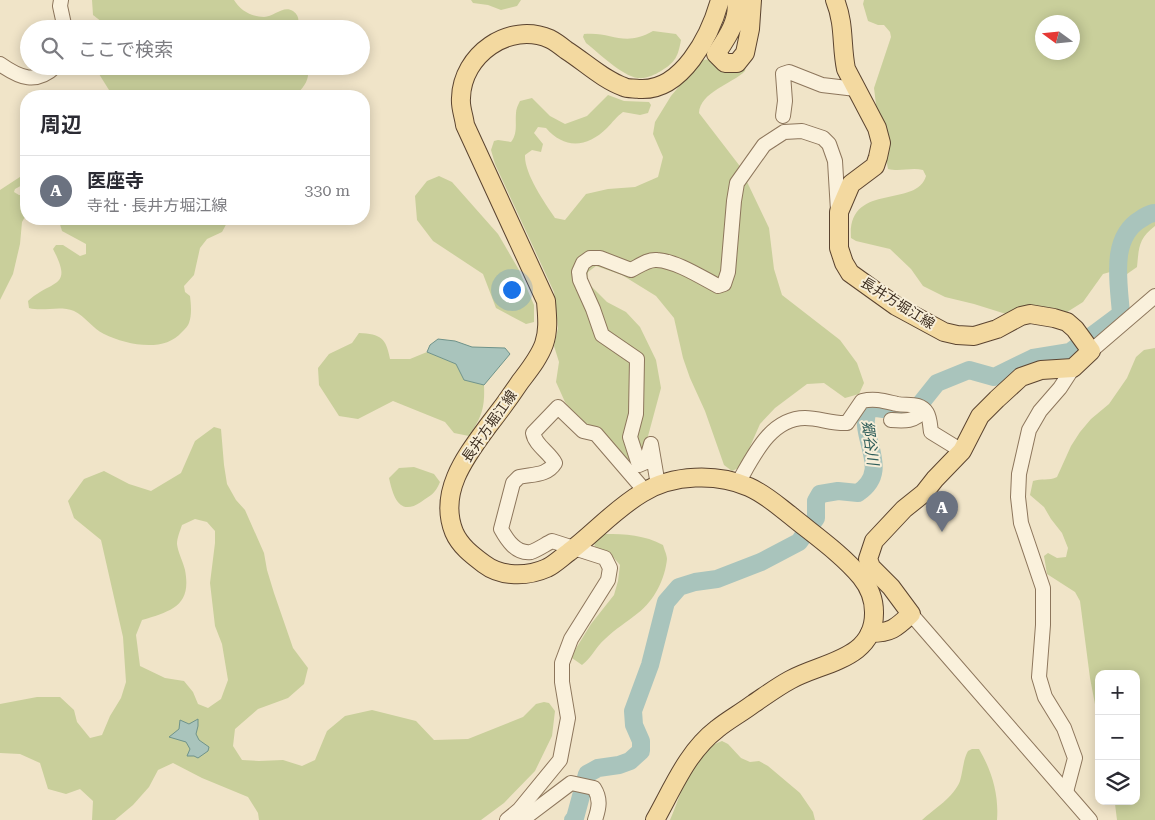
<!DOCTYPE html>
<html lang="ja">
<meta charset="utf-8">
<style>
:root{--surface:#fff;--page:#f7f7f7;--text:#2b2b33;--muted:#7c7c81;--line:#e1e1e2;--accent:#d93025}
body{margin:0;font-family:"Roboto Serif","Noto Sans JP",serif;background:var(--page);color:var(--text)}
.controls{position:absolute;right:15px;bottom:15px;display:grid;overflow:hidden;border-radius:10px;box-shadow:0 2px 12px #0003}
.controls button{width:45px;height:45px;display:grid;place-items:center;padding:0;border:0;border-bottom:1px solid var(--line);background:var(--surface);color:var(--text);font:25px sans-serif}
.compass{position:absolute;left:1035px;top:15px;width:45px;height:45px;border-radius:50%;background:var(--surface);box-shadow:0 2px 12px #0003;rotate:285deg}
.you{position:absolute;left:511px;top:289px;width:18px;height:18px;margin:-12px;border:4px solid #fff;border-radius:50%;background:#1a73e8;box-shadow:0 0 0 8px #1a73e833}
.badge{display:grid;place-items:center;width:32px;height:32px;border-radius:50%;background:var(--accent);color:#fff;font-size:16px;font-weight:700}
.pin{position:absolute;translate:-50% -41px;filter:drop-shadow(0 1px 2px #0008)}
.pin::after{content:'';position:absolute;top:26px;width:18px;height:15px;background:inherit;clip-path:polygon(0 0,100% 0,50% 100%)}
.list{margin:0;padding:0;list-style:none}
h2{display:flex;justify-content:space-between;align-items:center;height:65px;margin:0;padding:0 20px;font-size:21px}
h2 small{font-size:16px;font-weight:400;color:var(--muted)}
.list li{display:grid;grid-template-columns:32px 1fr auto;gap:15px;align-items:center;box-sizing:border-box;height:70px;padding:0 20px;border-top:1px solid var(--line)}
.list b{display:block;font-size:19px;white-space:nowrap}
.list p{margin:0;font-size:16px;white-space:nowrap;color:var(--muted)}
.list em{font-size:16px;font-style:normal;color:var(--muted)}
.icon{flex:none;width:28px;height:28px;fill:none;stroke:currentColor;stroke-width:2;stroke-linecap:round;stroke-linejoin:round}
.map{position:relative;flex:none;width:1155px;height:820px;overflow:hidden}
.search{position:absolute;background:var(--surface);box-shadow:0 2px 12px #0003;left:20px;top:20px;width:350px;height:55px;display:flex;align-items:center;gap:12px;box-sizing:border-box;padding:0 18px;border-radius:28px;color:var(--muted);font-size:19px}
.panel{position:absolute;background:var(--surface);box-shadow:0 2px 12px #0003;left:20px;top:90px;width:350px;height:135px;border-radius:20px}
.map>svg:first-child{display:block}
</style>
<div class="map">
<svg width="1155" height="820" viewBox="0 0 1155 820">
<rect width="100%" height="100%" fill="#f0e4c8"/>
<g fill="#c9cf9b" fill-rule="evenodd">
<path d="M 92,0 L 234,0 C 240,10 251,17 264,17 C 274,17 283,5 293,11 C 300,16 299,22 297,29 L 101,29 L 102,22 L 93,15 Z"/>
<path d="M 471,0 L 521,0 L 517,6 L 501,10 L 488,5 L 473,3 Z"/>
<path d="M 864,0 L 1155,0 L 1155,226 C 1138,239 1139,248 1137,267 L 1127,274 L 1110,272 L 1103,274 L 1083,302 L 1064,314 L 1006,314 L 974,304 L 945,297 L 923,286 L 911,269 L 890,249 L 856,241 L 851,238 C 847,181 917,209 926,176 L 923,170 C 911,167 901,172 888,169 L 877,113 L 874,88 L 891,37 L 890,32 L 884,25 L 878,25 L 868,21 L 863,4 ZM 1042,22 L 1072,22 L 1072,52 L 1042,52 Z"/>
<path d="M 653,31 L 676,34 L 681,40 C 678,56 676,62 661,71 C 654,75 646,79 638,78 C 622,76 599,53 586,43 L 583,37 L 584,34 C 612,31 623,48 653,31 Z"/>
<path d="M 713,59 L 746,64 L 745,71 C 732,84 700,92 699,113 L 739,165 L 769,228 L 774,269 L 782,295 L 840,340 L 857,363 L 864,383 L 859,394 L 845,398 L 824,383 L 807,384 L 775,408 L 760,424 L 741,467 L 732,471 L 724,465 L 705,411 L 690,378 L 683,358 L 674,318 L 656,296 L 622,275 L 596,266 L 588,272 L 587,282 L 607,302 L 626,312 L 640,327 L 656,360 L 661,388 L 644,451 L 631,460 L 625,459 L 585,427 L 565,402 L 556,382 L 559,362 L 554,346 L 558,328 L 554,292 L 495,164 L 491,150 L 494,141 L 498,140 L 511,142 C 518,133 515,124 516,113 C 516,109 518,105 520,101 L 532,98 L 550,116 L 565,124 L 587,116 L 608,95 L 624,101 L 649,102 L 651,105 L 648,113 L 640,115 L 623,112 C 616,117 613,122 607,128 C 587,148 564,149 546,128 L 538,127 L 534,133 L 543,144 L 541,152 L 532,150 L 525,155 C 524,173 544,202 555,218 L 565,220 L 586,194 L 608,189 L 635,187 L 658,177 L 663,157 L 653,134 L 655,122 L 671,96 L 701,60 Z"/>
<path d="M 94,66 L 307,66 C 311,79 304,87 295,96 L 108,96 L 109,90 Z"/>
<path d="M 26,173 L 26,183 L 15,189 L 14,192 L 19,195 L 26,195 L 26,215 L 22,222 L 20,244 L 13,274 L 0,300 L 0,190 Z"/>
<path d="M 439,176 L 452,182 L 498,234 L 519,270 L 534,305 L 534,322 L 526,324 L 496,308 L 483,274 L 433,241 L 417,220 L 415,196 L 427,181 Z"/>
<path d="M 55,219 L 229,219 L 222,232 L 207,239 L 200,248 L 194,275 L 184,286 L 185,292 L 190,296 C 191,304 192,315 189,323 C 188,326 185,329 182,332 C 164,353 127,345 104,334 C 93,329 85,316 74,311 C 59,305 44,312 29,308 L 28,301 C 52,279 74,289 53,249 L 56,245 L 63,245 L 80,256 L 86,254 L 86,244 L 62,231 L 59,221 Z"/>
<path d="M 359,333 C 381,334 386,338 390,359 L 410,359 L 427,352 L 456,364 L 464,380 L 484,385 C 485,407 482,417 469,436 L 454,433 L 445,422 L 393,401 L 358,419 L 339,416 L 319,385 L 318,368 L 329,354 L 352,343 Z"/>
<path d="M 1155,348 L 1155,820 L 1117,820 L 1115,804 L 1117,801 L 1136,801 L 1136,674 L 1099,674 L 1099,725 L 1090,678 L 1080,601 L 1075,592 L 1047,574 L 1044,556 L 1048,553 L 1057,558 L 1066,557 L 1068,548 L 1062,533 L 1051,519 L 1044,507 L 1030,495 L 1033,481 C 1041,478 1049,481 1057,477 L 1071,446 L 1080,432 L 1091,419 L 1109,404 L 1127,378 L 1136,357 L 1144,350 Z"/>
<path d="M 214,427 L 221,429 L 224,465 L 227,484 L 236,500 L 245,510 L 264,553 L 267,570 L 274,593 L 293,648 L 308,668 L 304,684 L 288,698 L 258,709 L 235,729 L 233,746 L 242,760 L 259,761 L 283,760 L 302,766 L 315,760 L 327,731 L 345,716 L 372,710 L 416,721 L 434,740 L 468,739 L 523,717 L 536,704 L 544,702 L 549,703 L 555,711 L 552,736 L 535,771 L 504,803 L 481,820 L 259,820 L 258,813 L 248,797 L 202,778 L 173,763 L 158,770 L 149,787 L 133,805 L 115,820 L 92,820 L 93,801 L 80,789 L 66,794 L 48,789 L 40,763 L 20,754 L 0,753 L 0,704 L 37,697 L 60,697 L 74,710 L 77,722 L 90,738 L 102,735 L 110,716 L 121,698 L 126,682 L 123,637 L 101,540 L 74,518 L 68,501 L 84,479 L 104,471 L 129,484 L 151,491 L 181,473 L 195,441 ZM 195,519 L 207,522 L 215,531 L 215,543 L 210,583 L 215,626 L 222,644 L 228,680 L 221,699 L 208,708 L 198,704 L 193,692 L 184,681 L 165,678 L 140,666 L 136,635 L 142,620 C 171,611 192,606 185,570 C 183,561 178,553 177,544 C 177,538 180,531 182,525 Z"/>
<path d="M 414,467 L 434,474 L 440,482 C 435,494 431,495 421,502 C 399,517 393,496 389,478 L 399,468 Z"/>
<path d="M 605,534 C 625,534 645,535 663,545 C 664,549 667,555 667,559 C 665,579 654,601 638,613 C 627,622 615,629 605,639 C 595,648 593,656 582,665 L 572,658 L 575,650 L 591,624 L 614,595 L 618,581 L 620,565 L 614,558 L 595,548 C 593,540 597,538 605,534 Z"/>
<path d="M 722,741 L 728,744 L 741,758 L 750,762 L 759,761 L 768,766 L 800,793 L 813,812 L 815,820 L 670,820 C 682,793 691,751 722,741 Z"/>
<path d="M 972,749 L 979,749 C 992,771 999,795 997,820 L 922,820 C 934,809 954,797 960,781 C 963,771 963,760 968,751 Z"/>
</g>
<g fill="#a9c4bc" stroke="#6f938a">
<path d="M 438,339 L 455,341 L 472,347 L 505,348 L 510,354 L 484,385 L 464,380 L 456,364 L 427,352 L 430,345 Z"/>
<path d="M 198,719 L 198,726 L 196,734 L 199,740 L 209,747 L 208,751 L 198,758 L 194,756 L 187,756 L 190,749 L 186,742 L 169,737 L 179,729 L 180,720 L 189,724 Z"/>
</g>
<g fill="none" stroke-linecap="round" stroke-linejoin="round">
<path stroke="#a9c4bc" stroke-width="18" d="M 573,820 L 575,818 L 587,774 L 598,768 L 619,765 L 630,761 L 641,751 L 641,741 L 634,725 L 633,711 L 650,665 L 666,602 L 679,587 L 695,582 L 717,579 L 761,562 L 799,542 L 816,518 L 816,501 L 820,494 L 838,491 L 858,493 C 894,469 855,436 869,407 L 913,413 L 937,383 L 969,370 L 994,377 L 1033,358 L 1070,352 L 1121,314 C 1119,283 1109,238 1141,219 C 1146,216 1149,213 1155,213"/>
<defs>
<g id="minor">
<path d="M 61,0 L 60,6 L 65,29"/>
<path d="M 0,64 C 20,78 36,85 56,66"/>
<path d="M 783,116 L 785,101 L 783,74 L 789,72 L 822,85 L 856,89"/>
<path d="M 1091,351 L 1155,296"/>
<path d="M 891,420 C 904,421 915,422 924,410"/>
<path d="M 738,483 C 753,457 770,418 805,418 C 819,418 833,424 847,423 L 862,401 C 875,398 884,401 897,404 C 908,406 920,402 927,413 C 930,418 930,426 931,432 L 962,451"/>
<path d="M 658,485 L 651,444 L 646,462 L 639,465 L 630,437 L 636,414 L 637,359 L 602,335 L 593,309 L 580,280 L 579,272 L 583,263 L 590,258 L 600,258 L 631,270 C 639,266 648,259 657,260 C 676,261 701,277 718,286 L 724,284 L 728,272 L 734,201 L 737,183 L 764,145 L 784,132 L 802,131 L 823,138 L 829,144 L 835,161 L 838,211"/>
<path d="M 911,614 L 1090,820"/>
<path d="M 1066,792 L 1075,758 L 1064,728 L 1045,697 L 1039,677 L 1043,625 L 1043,588 L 1021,523 L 1018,497 L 1019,474 L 1029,430 L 1040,411 L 1060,388 L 1073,368"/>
<path d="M 507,820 L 519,810 L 560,760 L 568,718 L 562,682 L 562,663 L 571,639 L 608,580 L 610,568 L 605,558 L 552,541 C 546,544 537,550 531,552 C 516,554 507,540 501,529 L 513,483 L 519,477 C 532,474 547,476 555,463 C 549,452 535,445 533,433 L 558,407 L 583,431 L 596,434 L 645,491"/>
<path d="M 522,820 L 571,783 L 594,788 C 601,799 599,808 595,820"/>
</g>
<g id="major">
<path d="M 736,0 C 740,20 726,39 716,54 L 725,63 L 737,63 L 745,53 L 750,29 L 752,0"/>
<path d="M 835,0 C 845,25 841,45 846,69 L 877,128 L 881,143 L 878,157 L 875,166 L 851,184 L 839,212 L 839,248 L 844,263 L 850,273 L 896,306 L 944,332 L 957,335 L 974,336 L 997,329 L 1021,316 L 1030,314 L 1054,318 L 1067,322 L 1075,329 L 1091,351 L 1073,368 L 1041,370 L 1021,377 L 997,399 L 980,416 L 962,451 L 935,479 L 924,493 L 904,509 L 874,541 L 868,559 L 871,567 L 891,587 L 911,614 C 896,628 891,633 870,633"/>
<path d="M 655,820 C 673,788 687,752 717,729 C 728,720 741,713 753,704 C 765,696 777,687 790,680 C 822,662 875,660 874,612 C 874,599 869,587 861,577 C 842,554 813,534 790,515 C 777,505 765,494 749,487 C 717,473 673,474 642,493 C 615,509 594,533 569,552 C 562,557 555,564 547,568 C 527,577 501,577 484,564 C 472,555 460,546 454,532 C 438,492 466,456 488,426 C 499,412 510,397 520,382 C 529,370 539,358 544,344 C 549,330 547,315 546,301 L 465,125 C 464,116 460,107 461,98 C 462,55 509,21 550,39 C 556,42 561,46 566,50 C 585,62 602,79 624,87 C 628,89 634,88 639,89 C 682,92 710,36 720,0"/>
</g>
</defs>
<use href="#minor" stroke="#8d765c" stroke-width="16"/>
<use href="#major" stroke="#5b4430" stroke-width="20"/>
<use href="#minor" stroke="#faf1dc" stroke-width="14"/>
<use href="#major" stroke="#f3d9a0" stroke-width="18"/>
</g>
<g text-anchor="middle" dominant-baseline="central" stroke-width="4" stroke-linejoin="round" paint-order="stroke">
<g font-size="14" fill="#3d2e20" stroke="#f7eed8">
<text transform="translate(898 303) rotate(32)">長井方堀江線</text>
<text transform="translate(489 426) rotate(-55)">長井方堀江線</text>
</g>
<g font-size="15" font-style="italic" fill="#2f5d5a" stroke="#f7eed8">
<text transform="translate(870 443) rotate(82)">郷谷川</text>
</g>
</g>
</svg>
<div class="controls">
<button>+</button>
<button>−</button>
<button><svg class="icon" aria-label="layers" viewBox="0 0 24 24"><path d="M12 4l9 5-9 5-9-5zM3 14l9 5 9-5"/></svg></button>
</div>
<svg class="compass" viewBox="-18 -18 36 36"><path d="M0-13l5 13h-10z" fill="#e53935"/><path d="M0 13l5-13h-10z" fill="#7c7c81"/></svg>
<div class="you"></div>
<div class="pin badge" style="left:942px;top:532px;background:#6b7280">A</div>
<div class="search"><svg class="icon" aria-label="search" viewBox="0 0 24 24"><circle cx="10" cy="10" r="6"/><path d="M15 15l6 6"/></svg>ここで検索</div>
<section class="panel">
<h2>周辺<small></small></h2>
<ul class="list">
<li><span class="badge" style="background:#6b7280">A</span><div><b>医座寺</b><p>寺社 · 長井方堀江線</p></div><em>330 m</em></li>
</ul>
</section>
</div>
